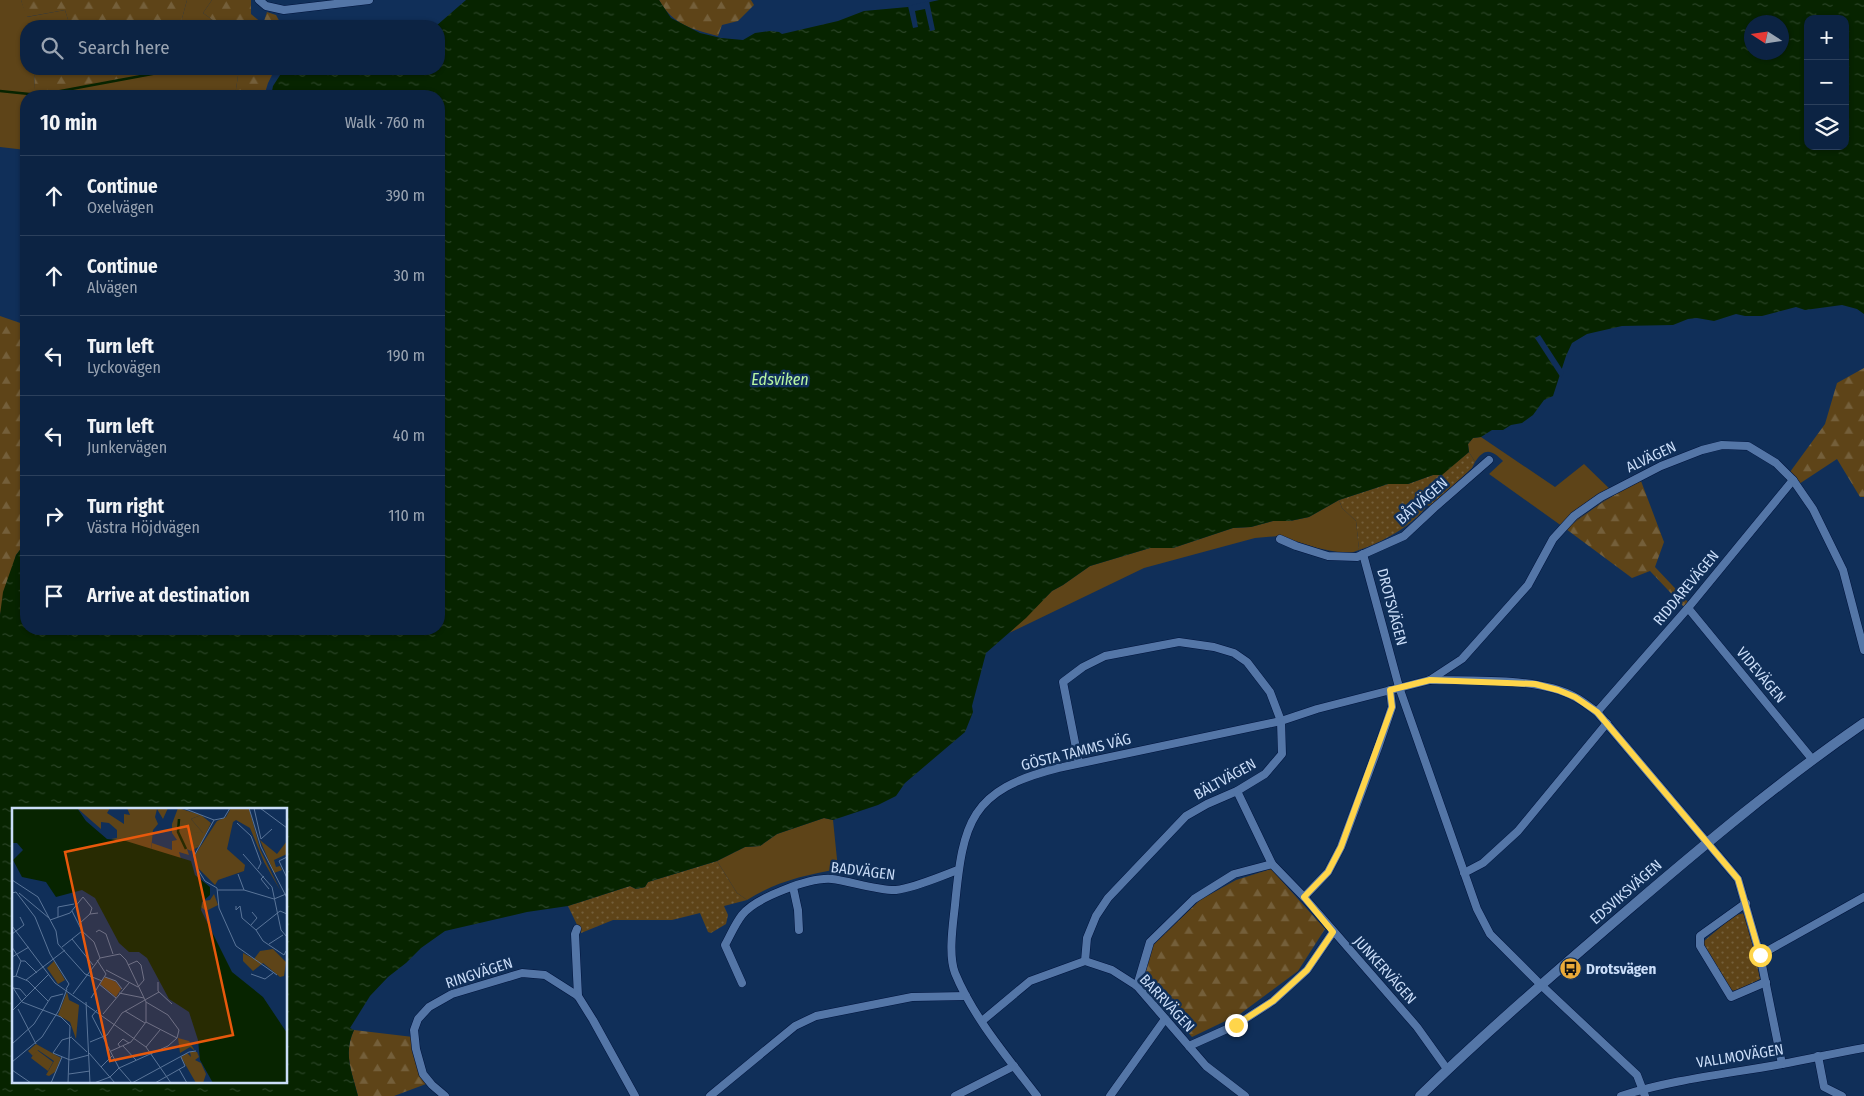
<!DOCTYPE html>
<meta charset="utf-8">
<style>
:root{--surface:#0c2343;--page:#152b4a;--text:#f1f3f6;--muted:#9aa4b2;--line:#2c405c}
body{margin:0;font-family:"Fira Sans Condensed",sans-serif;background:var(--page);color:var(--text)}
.controls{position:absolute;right:15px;top:15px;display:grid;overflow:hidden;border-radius:10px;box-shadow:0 1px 4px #0004}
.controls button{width:45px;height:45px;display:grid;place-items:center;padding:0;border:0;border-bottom:1px solid var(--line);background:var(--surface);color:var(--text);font:25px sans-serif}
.compass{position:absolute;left:1744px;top:15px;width:45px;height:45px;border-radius:50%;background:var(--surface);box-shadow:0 1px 4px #0004;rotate:282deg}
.stop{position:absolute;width:15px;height:15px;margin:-11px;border:4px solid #ffd54a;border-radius:50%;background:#fff}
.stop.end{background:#ffd54a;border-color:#fff;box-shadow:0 1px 5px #0008}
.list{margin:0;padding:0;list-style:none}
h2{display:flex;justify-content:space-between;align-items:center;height:65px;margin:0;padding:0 20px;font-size:21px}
h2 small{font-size:16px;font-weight:400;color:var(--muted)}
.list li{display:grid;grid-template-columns:32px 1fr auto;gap:15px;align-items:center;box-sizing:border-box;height:80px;padding:0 20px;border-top:1px solid var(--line)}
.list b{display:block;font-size:19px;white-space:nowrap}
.list p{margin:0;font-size:16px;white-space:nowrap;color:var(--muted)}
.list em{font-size:16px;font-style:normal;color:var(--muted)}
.icon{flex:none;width:28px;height:28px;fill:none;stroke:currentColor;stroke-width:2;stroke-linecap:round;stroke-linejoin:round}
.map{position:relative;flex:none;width:1864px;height:1096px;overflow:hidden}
.search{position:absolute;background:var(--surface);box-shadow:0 1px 4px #0004;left:20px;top:20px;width:425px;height:55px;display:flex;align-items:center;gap:12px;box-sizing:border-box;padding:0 18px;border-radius:20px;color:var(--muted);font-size:19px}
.panel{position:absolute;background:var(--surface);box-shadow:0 1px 4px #0004;left:20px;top:90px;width:425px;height:545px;border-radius:20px}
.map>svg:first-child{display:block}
</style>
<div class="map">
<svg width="1864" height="1096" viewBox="0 0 1864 1096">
<defs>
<pattern id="forest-firs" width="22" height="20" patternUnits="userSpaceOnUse" patternTransform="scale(1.25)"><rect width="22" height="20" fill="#5e4418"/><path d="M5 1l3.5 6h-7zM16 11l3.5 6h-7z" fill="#745f3a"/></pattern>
<pattern id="park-dots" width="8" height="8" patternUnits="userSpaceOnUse" patternTransform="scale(1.25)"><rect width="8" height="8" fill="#5e4418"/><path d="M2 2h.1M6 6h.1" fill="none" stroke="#745f3a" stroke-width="1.8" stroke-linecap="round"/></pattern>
<pattern id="water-ripples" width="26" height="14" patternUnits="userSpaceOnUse" patternTransform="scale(1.25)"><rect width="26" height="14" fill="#072400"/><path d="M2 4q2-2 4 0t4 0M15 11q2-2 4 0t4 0" fill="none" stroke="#2a4326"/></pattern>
</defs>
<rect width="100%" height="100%" fill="#102f59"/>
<g fill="#5e4418">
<path d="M 0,0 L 21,0 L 27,17 L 65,10 L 70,26 L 26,26 L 26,69 L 34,69 L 35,90 L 151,75 L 149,69 L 239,69 L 235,96 L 219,95 L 213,96 L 26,96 L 26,150 L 0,147 Z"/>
<path d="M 187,0 L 212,0 L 203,13 L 221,26 L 180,26 Z"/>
<path d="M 1481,437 L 1555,487 L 1584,464 L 1615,494 L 1591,509 L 1566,529 L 1489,474 L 1503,461 C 1492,450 1485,447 1475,462 L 1469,452 L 1468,444 L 1473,438 Z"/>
<path d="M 1339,500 L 1342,508 L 1356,521 L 1359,550 L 1351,553 L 1337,552 L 1317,548 L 1279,536 L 1255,538 L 1144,568 L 1009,633 L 1052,591 L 1063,585 L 1090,566 L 1150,548 L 1173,548 L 1233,528 L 1251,527 L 1273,521 L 1290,521 L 1309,517 Z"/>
<path d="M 824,818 L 833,820 L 838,869 C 805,875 775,882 747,900 L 737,893 L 717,861 L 745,847 L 760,846 L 777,834 Z"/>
</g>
<g fill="url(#forest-firs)">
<path d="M 21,0 L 187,0 L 180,26 L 70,26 L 65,10 L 26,17 Z"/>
<path d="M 212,0 L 251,0 L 251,14 L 263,24 L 267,12 L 276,15 L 282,26 L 221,26 L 203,13 Z"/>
<path d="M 659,0 L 751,0 L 754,5 L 738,21 L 722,25 L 718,36 C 692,29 673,25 659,0 Z"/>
<path d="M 34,69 L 149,69 L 151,75 L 35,91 Z"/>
<path d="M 239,69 L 275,69 L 268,83 L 264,96 L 235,96 Z"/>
<path d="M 0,316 L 26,325 L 26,542 L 16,555 L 0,615 Z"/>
<path d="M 1864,368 L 1864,497 L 1860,497 L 1837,459 L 1799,484 L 1790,472 L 1825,424 L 1837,383 Z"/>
<path d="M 1641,481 L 1664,542 L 1655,567 L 1688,602 L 1684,607 L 1650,571 L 1632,578 L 1566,529 C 1590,510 1613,494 1641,481 Z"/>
<path d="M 1271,869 L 1325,929 L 1298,971 L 1240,1014 L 1192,1037 L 1143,983 L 1152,946 L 1200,900 L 1236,880 Z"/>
<path d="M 354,1030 L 413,1037 L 421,1075 L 426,1084 L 394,1096 L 358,1096 C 352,1072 343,1054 354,1030 Z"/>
</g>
<g fill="url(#park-dots)">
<path d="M 1469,452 L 1475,462 L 1472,468 L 1432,505 L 1427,506 C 1412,526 1383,542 1359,550 L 1356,521 L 1342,508 L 1339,500 L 1388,484 L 1408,484 L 1433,475 L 1442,474 Z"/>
<path d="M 717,861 L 737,893 L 747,900 L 724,906 L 728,915 L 726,924 L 711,933 L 708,932 L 700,913 L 672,920 L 613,920 L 581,933 L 568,906 L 630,886 L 636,889 L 645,887 L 648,882 Z"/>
<path d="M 1746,913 L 1760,979 L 1737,991 L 1729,990 L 1704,948 L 1704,941 L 1735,915 Z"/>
</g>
<path fill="url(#water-ripples)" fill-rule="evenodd" d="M 466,0 L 659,0 L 671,18 L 700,33 L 721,38 L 743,40 L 755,33 L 770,31 L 779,32 L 782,34 L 838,21 L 864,11 L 908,7 L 939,0 L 1864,0 L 1864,314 L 1857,309 L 1842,305 L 1805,310 L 1796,307 L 1762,316 L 1745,316 L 1736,314 L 1714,321 L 1697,318 L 1688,319 L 1673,325 L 1622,326 L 1587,334 L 1572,343 L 1566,356 L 1553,396 L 1544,400 L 1533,415 L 1522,423 L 1511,425 L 1503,430 L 1492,430 L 1481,437 L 1473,438 L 1468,444 L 1469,452 L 1442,475 L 1433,475 L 1408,484 L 1388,484 L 1339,500 L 1309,517 L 1290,521 L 1273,521 L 1251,527 L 1233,528 L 1173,548 L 1150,548 L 1090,566 L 1063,585 L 1052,591 L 1026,618 L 986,653 L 972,706 L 973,712 L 965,732 L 905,783 L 896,796 L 878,805 L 833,820 L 824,818 L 777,834 L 760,846 L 745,847 L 717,861 L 648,882 L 645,887 L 636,889 L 630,886 L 568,906 L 527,912 L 445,931 L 421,948 L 406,963 L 388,977 L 370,996 L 350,1028 L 354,1030 C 343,1054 352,1072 358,1096 L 0,1096 L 0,615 L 3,592 L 16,555 L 26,542 L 26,629 L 439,629 L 439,96 L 271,96 L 273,86 L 284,69 L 439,69 L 439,26 L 436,26 ZM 1808,19 L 1845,19 L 1845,146 L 1808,146 ZM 1752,22 L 1782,22 L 1782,52 L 1752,52 ZM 14,810 L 286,810 L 286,1082 L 14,1082 Z"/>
<g fill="#102f59">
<path d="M 929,1 L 935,30 L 930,31 L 925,9 L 915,11 L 918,27 L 913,28 L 908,6 Z"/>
<path d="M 1540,335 L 1564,372 L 1561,378 L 1535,338 Z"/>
</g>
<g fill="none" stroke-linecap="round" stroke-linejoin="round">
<path stroke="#072400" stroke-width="2.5" d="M 0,91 L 39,95 L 179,69"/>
<defs>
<g id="minor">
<path d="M 259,0 L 266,6 L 284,10 L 369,0"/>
<path d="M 1280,539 L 1296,546 L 1328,556 L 1357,557 L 1404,536 L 1434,508 L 1489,460"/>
<path d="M 1363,554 L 1399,687 L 1477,909 L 1490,934 L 1541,985 L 1637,1075 L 1645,1096"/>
<path d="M 1688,608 L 1812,759"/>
<path d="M 1430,680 C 1471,681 1539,677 1575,697 C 1583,701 1590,707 1597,712 L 1738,879 L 1760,955 L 1782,1064"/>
<path d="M 1597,712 L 1688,608 L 1793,480"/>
<path d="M 1079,763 L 1063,682 L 1083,667 L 1105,656 L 1179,642 L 1214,647 L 1234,653 L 1247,662 L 1270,692 L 1281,721 L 1282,754 L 1265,774 L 1237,791 L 1207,804 L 1186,816 L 1108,898 L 1096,916 L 1087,938 L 1085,961"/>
<path d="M 1237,791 L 1272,864 L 1304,897 L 1417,1027 L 1447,1069"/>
<path d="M 1464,873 L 1483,863 L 1518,831 L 1607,723"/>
<path d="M 793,887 L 798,910 L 799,930"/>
<path d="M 1304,897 L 1328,872 L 1341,847 L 1379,745 L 1392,707 L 1390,690"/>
<path d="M 1746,903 L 1700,936 L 1700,946 L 1731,997 L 1766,982"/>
<path d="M 577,929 L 575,934 L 578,996"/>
<path d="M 1760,955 L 1864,897"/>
<path d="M 742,983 L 725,945 C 730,936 735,924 742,915 C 755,898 810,877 832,879 C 849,881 880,891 896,890 C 917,887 938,877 958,870"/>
<path d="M 1137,986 L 1150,942 L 1194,899 L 1234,874 L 1272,864"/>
<path d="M 982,1021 L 1030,981 L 1085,961 L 1112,970 L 1137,986 L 1206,1066 L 1245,1096"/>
<path d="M 1189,1046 L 1236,1025 L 1273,1001 L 1307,970 L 1333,932"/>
<path d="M 1818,1056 L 1824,1087 L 1842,1096"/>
<path d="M 445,1096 L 432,1085 L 423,1074 L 416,1049 L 414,1030 L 418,1019 L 429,1007 L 452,994 L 522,973 L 545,975 L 578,996 L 593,1020 L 635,1096"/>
<path d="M 710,1096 L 795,1026 L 816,1016 L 912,997 L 966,996"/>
<path d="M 955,1096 L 1014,1066"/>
<path d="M 1037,1096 C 1008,1058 973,1017 955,973 C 948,955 953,924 955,905 C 963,822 970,790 1058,768 L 1281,721 L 1317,709 L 1430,680 L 1462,659 L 1528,585 L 1553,539 L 1574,516 L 1601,497 L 1661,466 L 1702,450 L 1722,445 L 1748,446 L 1776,463 L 1793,480 L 1813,509 L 1843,570 L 1864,650"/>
<path d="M 1110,1096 L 1165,1019"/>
<path d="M 1621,1096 C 1674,1079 1727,1074 1782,1064 C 1809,1059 1836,1053 1864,1048"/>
</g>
<path id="tertiary" d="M 1420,1096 C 1487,1031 1558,970 1629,909 C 1705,844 1781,780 1864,723"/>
</defs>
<use href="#minor" stroke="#00143d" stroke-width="9"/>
<use href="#tertiary" stroke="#00143d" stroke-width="11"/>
<use href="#minor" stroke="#5476a7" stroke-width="8"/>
<use href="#tertiary" stroke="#5476a7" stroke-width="10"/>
</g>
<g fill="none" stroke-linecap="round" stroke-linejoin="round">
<path stroke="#ffd54a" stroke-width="6" d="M 1236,1025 L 1273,1001 L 1307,970 L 1333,932 L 1304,897 L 1328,872 L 1341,847 L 1392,707 L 1390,690 L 1430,680 L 1535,684 L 1558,690 L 1575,697 L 1597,712 L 1738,879 L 1760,955"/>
</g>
<defs>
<symbol id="bus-disc" viewBox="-11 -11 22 22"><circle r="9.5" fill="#eaaa39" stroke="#102f59"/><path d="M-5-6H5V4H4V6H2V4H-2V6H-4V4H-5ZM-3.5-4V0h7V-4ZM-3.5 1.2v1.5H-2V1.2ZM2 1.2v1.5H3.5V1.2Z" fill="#111"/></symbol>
</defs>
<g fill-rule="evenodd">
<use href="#bus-disc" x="1558" y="956" width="25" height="25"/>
</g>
<g text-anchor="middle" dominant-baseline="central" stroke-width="5" stroke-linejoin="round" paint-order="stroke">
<g font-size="15" fill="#caddf8" stroke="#102f59">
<text transform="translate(1651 457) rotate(-25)">ALVÄGEN</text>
<text transform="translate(1422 501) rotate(-41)">BÅTVÄGEN</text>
<text transform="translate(1686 588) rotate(-50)">RIDDAREVÄGEN</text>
<text transform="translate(1392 607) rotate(75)">DROTSVÄGEN</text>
<text transform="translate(1761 675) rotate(50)">VIDEVÄGEN</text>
<text transform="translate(1076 752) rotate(-14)">GÖSTA TAMMS VÄG</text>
<text transform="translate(1225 779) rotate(-29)">BÄLTVÄGEN</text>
<text transform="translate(863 871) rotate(7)">BADVÄGEN</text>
<text transform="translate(1626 892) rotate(-41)">EDSVIKSVÄGEN</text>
<text transform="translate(1385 970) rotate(48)">JUNKERVÄGEN</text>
<text transform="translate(479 973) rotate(-18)">RINGVÄGEN</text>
<text transform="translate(1167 1003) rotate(47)">BARRVÄGEN</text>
<text transform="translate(1740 1056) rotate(-9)">VALLMOVÄGEN</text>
</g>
<g font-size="15" font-weight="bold" fill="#caddf8" stroke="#102f59" text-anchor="start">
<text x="1586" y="969">Drotsvägen</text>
</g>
<g font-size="16" font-style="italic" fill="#b9f6a2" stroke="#102f59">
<text x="780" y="379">Edsviken</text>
</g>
</g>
<g transform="translate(12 808)">
<rect width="275" height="275" fill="#102f59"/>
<path d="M 166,0 L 189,7 L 179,11 L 191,25 L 174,27 L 174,35 L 188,38 L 179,43 L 175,41 L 177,47 L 167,44 L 169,51 L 139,42 L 140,35 L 160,42 L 160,33 L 165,32 L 160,25 L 160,16 ZM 25,242 L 41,254 L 36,263 L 19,250 Z" fill="#5e4418"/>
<path d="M 65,0 L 98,0 L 95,5 L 112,16 L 112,6 L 118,7 L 115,0 L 156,0 L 151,11 L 145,1 L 143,9 L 146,16 L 141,22 L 139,42 L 99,31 L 105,30 L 105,22 L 97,15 L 89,14 L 89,21 ZM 219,0 L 237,0 L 248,41 L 268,82 L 252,54 L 238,20 L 224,12 L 221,14 L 215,41 L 233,57 L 232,63 L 206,72 L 203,77 L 186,60 L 183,47 L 205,13 L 214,9 ZM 189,7 L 199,15 L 188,38 L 171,36 L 167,24 L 174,27 L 178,19 L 181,24 L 191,25 L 179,11 ZM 248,32 L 265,46 L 275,33 L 275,46 L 262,52 L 264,59 L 268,58 L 270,62 L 262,65 ZM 202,86 L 206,97 L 194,103 L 189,99 L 191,93 L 198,92 ZM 261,141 L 274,154 L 272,168 L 268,169 L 251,155 L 241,163 L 231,153 L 231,145 L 242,151 L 248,143 ZM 42,153 L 53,172 L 46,176 L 35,160 ZM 93,169 L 104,174 L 109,181 L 104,189 L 88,176 ZM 55,184 L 57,192 L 67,197 L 64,231 L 58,214 L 46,207 ZM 166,230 L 177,233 L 183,243 L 178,239 L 168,245 ZM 24,236 L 49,250 L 43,264 L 37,268 L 34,267 L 42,253 L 26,242 L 21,248 L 16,243 Z" fill="#5e4418"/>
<path d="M 178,244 L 185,244 L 187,249 L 183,252 L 189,255 L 194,266 L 191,275 L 184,275 L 169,249 L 175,245 L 179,249 Z" fill="#5e4418"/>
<path d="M 0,0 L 65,0 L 74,13 L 95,31 L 114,33 L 179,53 L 183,67 L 198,79 L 198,87 L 190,94 L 189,102 L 220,164 L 251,189 L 275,225 L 275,275 L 201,275 L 188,252 L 186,232 L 177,204 L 157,191 L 135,150 L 127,144 L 117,144 L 107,135 L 83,90 L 70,82 L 44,89 L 34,74 L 10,69 L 1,52 L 11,42 L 5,35 L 0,35 Z" fill="#072400"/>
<path fill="none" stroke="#072400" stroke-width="2.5" d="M 167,11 L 166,24 L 174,41"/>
<path fill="none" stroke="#5a7599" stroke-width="1" d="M 171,0 L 202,12 L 212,10 L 218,0M 237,0 L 249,39 L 275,90M 242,0 L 249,31 L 260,21M 248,0 L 275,20M 202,12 L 182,48 L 185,60 L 193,73 L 205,80 L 207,100 L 224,138 L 265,167M 225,15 L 239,28 L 249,55 L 246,61M 231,46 L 260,79 L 269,122 L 275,129M 275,49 L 267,53 L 275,70M 226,66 L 232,82M 252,68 L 249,71 L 257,81M 0,72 L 26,89 L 44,123 L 46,136 L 73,166 L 90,173M 206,82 L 232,82 L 262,91 L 274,86M 0,85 L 4,84 L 23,109 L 38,146 L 57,176 L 54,181M 7,85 L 37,110M 224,98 L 224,102 L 228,98 L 230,110 L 244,122 L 251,133 L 272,147 L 274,143M 60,103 L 70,123 L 82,134 L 88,150M 46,109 L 46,99 L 62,96M 38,112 L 58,105 L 71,89 L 80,100 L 78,106M 68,115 L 78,106 L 86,105M 239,117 L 245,110 L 240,104M 0,118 L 43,175 L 134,239 L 159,275M 244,122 L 268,103 L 275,106M 84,124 L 87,122 L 94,126 L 101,146M 0,126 L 12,117 L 8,109M 60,131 L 81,157M 257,136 L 271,127M 0,139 L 9,153 L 4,168 L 0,169M 50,139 L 70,123M 0,149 L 17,139M 9,153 L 13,153 L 25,165M 94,162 L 126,179 L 132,172 L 129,157 L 125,153 L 116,157M 239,166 L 253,171 L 261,165M 4,168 L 16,173 L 36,193M 93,169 L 104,173 L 110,181M 14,172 L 53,142M 146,174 L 146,183 L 160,196M 87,176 L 104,190M 0,178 L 10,194 L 49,209 L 58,218 L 56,275M 1,180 L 8,181 L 14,188M 107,185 L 132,190M 61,186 L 88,150 L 108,146 L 114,152 L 134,194 L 156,207 L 167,222 L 165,230 L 156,238 L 107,260 L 98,269 L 82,275M 79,190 L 94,166 L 85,152M 74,194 L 78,275M 6,201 L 24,236M 85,202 L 80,208 L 107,260 L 120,275M 0,203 L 37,166M 113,203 L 133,215M 91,206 L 117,175M 134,214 L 165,230M 60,229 L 50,232 L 41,245 L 58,252 L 77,247M 60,230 L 75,244M 78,234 L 95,227 L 110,205 L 147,184M 0,236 L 22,216 L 39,189 L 51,186M 111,238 L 124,252M 108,239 L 106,236 L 111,231 L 117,235M 134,239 L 148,222M 99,243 L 119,234 L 134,214 L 134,194M 77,245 L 103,275M 0,254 L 30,229 L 47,202 L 55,181M 89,259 L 101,247M 167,261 L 175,275M 0,262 L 19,275M 57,266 L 78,263M 39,275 L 50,249M 120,275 L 177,244 L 184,243M 143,275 L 173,258 L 169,249"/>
<path fill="#e8590c" fill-opacity="0.15" stroke="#e8590c" stroke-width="2.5" d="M 176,18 L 221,227 L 98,253 L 53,44 Z"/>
<rect width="275" height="275" fill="none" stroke="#caddf8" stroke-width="2.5"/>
</g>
</svg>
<div class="controls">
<button>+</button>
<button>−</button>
<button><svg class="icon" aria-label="layers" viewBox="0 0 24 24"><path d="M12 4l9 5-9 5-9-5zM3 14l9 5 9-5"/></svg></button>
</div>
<svg class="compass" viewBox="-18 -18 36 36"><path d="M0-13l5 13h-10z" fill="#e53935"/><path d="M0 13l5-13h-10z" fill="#9aa4b2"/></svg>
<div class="stop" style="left:1760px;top:955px"></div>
<div class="stop end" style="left:1236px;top:1025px"></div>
<div class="search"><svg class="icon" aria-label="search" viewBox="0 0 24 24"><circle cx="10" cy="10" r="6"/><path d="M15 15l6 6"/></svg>Search here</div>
<section class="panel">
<h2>10 min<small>Walk · 760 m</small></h2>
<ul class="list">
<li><svg class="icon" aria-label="ahead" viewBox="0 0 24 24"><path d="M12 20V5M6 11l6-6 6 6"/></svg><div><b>Continue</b><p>Oxelvägen</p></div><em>390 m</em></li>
<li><svg class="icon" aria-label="ahead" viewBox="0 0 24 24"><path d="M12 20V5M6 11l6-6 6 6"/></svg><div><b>Continue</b><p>Alvägen</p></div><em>30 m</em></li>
<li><svg class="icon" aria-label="left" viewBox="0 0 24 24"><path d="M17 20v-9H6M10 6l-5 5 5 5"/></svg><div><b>Turn left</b><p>Lyckovägen</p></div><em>190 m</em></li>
<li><svg class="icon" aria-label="left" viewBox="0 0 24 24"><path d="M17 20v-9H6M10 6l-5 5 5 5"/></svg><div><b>Turn left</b><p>Junkervägen</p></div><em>40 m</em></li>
<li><svg class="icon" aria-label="right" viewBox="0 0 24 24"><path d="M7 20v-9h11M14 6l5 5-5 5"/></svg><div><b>Turn right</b><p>Västra Höjdvägen</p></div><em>110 m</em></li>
<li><svg class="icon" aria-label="arrive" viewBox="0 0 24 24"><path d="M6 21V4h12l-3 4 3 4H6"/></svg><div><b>Arrive at destination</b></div></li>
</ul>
</section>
</div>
